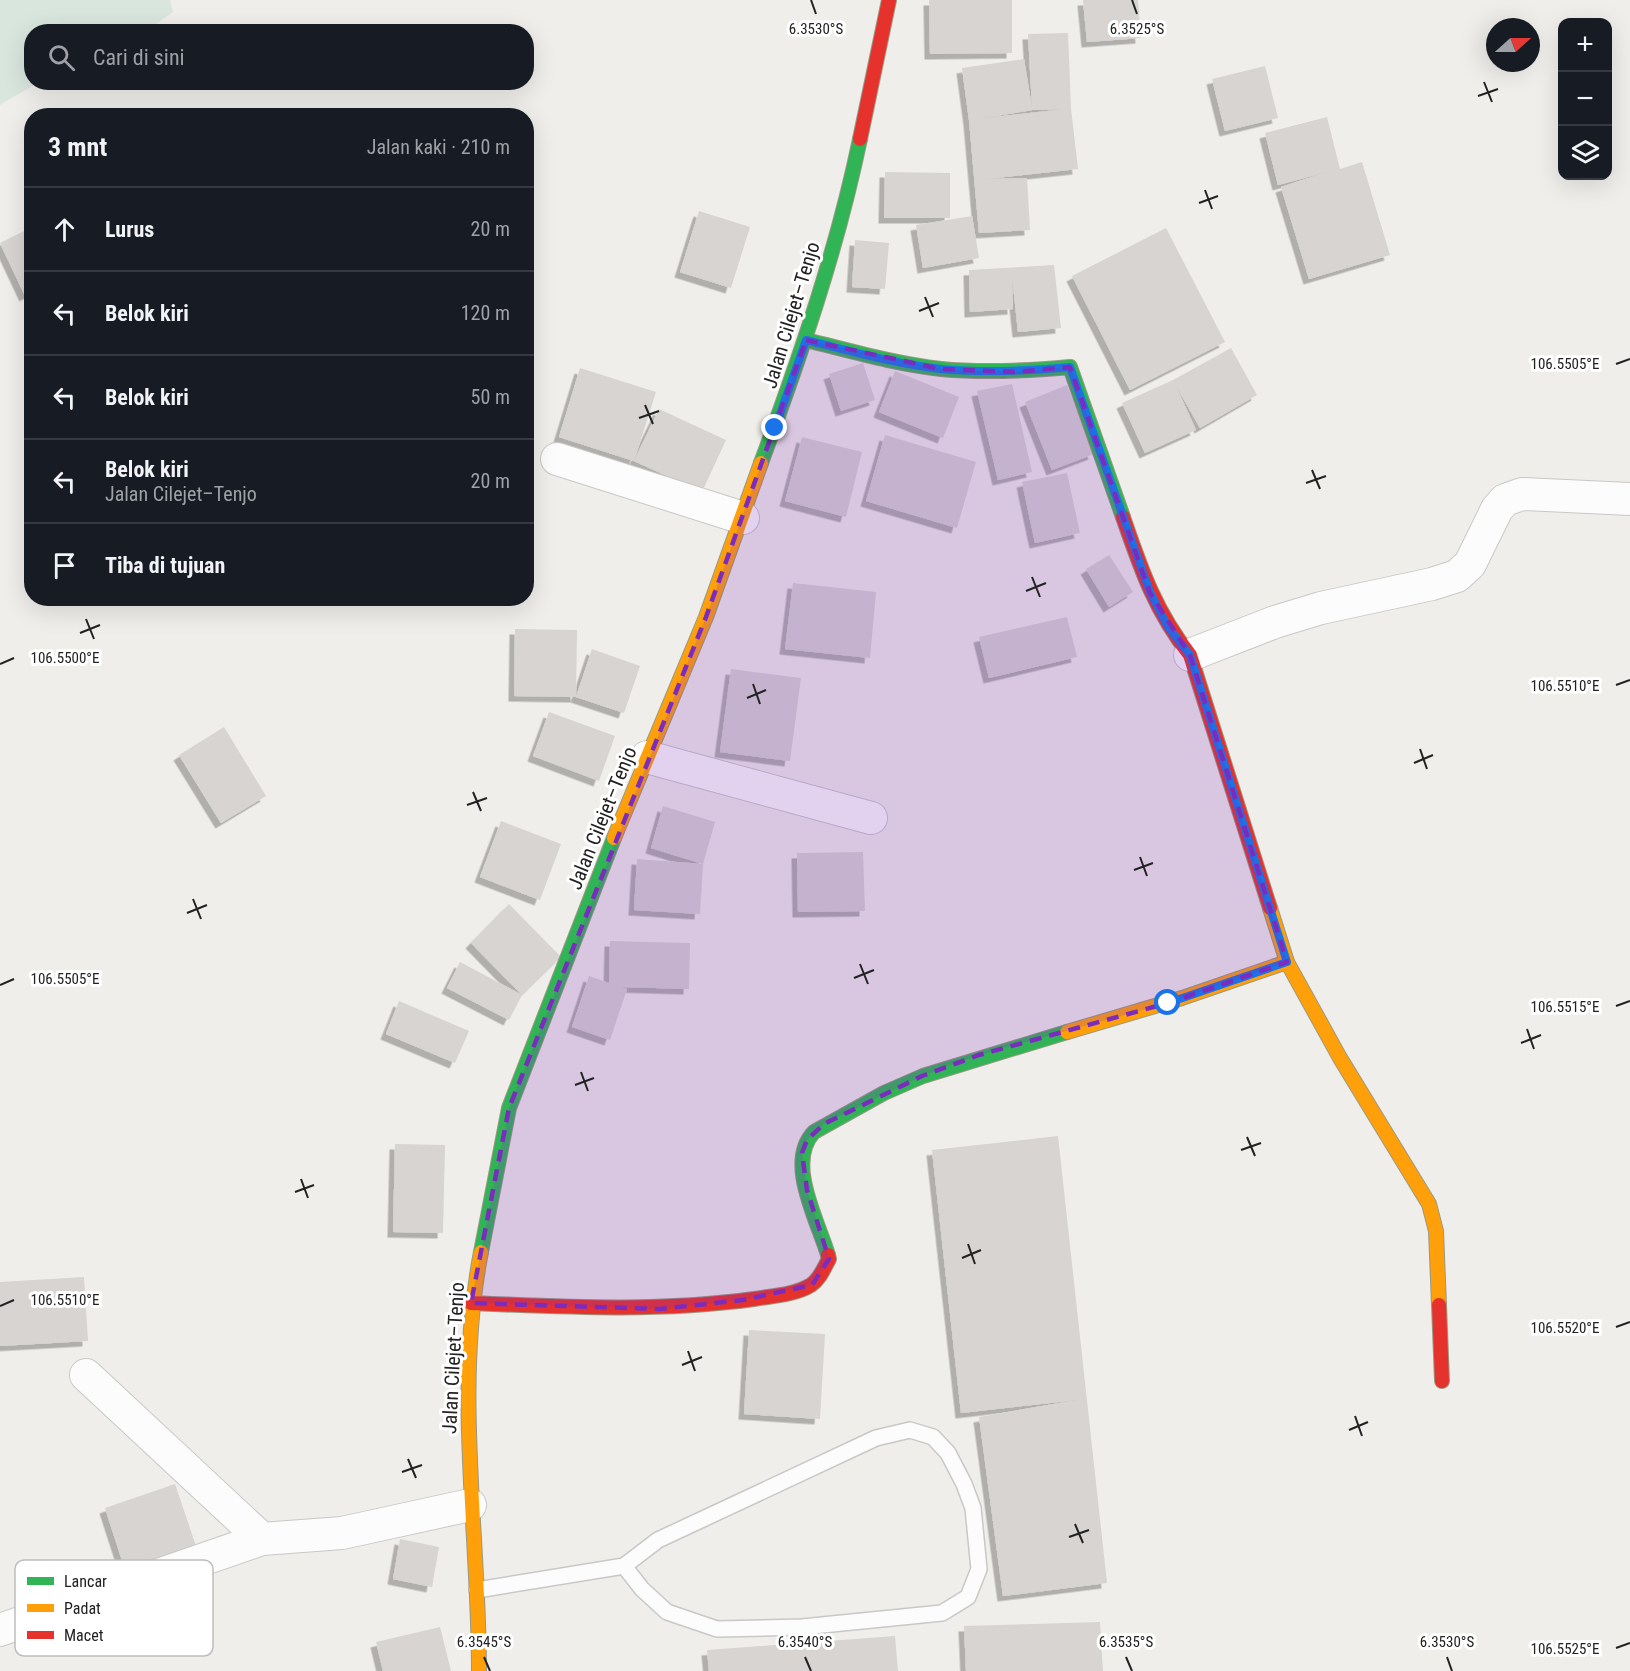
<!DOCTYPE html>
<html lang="id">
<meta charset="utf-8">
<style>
:root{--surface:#171b24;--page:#20242c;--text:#f1f3f6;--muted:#9ea1a6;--line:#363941}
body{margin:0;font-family:"Roboto Condensed",sans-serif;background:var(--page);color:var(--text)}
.controls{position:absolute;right:18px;top:18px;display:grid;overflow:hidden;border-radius:12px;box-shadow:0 6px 24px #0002}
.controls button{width:54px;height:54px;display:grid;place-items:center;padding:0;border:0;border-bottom:2px solid var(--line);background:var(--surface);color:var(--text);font:30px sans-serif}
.compass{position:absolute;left:1486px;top:18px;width:54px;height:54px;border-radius:50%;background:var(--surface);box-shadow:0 6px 24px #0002;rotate:69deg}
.stop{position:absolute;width:18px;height:18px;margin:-14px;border:4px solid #1a73e8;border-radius:50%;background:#fff}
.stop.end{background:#1a73e8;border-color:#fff;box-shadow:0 2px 6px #0008}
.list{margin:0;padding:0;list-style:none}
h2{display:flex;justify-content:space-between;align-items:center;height:78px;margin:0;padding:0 24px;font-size:26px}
h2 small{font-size:20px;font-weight:400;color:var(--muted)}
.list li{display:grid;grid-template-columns:39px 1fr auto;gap:18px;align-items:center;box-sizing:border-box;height:84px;padding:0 24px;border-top:2px solid var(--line)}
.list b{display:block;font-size:22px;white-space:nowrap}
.list p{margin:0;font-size:20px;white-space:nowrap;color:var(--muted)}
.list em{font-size:20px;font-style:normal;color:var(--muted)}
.icon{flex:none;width:33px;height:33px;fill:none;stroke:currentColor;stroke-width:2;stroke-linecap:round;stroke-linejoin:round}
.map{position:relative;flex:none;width:1630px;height:1671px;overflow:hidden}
.search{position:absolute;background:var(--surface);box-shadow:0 6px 24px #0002;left:24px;top:24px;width:510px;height:66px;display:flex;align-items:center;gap:15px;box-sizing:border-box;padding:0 21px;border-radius:24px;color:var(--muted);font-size:22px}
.panel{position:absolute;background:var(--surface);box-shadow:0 6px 24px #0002;left:24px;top:108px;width:510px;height:498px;border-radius:24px}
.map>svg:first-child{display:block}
</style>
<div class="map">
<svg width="1630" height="1671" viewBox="0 0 1630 1671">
<defs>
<filter id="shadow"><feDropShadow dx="-5.5" dy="5.5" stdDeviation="0" flood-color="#0004"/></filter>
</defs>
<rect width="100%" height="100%" fill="#f0eeeb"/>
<path fill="#d9e6de" d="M 0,0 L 170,0 L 173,12 L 146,31 L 32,32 L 32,82 L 37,83 L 0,105 Z"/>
<g fill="#d7d4d2" fill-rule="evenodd" filter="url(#shadow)">
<path d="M 929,0 L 1012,0 L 1012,53 L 930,54 Z"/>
<path d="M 1083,0 L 1138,0 L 1141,38 L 1087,42 Z"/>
<path d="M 1068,33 L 1071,108 L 1078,169 L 987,179 L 1027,178 L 1030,230 L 979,233 L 969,120 L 962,68 L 1024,59 L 1032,108 L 1028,34 ZM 1065,109 L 984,118 L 1032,110 Z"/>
<path d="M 1265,66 L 1278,118 L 1225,131 L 1212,79 Z"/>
<path d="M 1327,117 L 1340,169 L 1362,162 L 1390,255 L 1309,279 L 1281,187 L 1327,172 L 1278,185 L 1265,133 Z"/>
<path d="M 885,172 L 950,173 L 950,218 L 884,218 Z"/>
<path d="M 699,211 L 750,227 L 731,288 L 680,272 Z"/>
<path d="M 972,216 L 979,258 L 923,268 L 916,225 Z"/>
<path d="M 32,227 L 32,292 L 25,296 L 0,243 Z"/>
<path d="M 1166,228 L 1225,342 L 1130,390 L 1072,276 Z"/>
<path d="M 855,240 L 889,243 L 885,289 L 852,287 Z"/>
<path d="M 1054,265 L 1061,328 L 1018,332 L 1012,276 L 1013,309 L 970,312 L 969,270 Z"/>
<path d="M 1231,348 L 1257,395 L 1200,428 L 1175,384 L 1196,430 L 1145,453 L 1122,403 L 1173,380 Z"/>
<path d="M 863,363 L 875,400 L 841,411 L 829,374 Z"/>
<path d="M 580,368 L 656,392 L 634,461 L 559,437 Z"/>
<path d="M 895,371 L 959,397 L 943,438 L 879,412 Z"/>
<path d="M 1012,384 L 1032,472 L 998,480 L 977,391 Z"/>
<path d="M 1067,385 L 1094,454 L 1052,470 L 1025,402 Z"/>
<path d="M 659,409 L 726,440 L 702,492 L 634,461 Z"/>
<path d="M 885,435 L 976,462 L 957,528 L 866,501 Z"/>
<path d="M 802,437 L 862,452 L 846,517 L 785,501 Z"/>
<path d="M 1067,473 L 1080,533 L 1035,543 L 1022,482 Z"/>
<path d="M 1109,555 L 1133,592 L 1109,607 L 1086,569 Z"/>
<path d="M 793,583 L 876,592 L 870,658 L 785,649 Z"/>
<path d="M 1067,617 L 1077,657 L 989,678 L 979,637 Z"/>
<path d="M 515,629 L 577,630 L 576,697 L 514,696 Z"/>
<path d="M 592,649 L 640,666 L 624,713 L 576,697 Z"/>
<path d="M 731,669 L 801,678 L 790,761 L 720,752 Z"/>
<path d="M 549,712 L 615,736 L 599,781 L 533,756 Z"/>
<path d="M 224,727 L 266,796 L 221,823 L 179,755 Z"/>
<path d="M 663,806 L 715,822 L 703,864 L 700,914 L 634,910 L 637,859 L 703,864 L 651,848 Z"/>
<path d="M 501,821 L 561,844 L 540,900 L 480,877 Z"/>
<path d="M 863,852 L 865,911 L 798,912 L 797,853 Z"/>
<path d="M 509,904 L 561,957 L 522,995 L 471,943 Z"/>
<path d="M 610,941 L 690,943 L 689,989 L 621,987 L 627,989 L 610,1040 L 572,1027 L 589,976 L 609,983 Z"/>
<path d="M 460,962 L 522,995 L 509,1020 L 447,988 Z"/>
<path d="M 399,1001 L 469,1031 L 455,1063 L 386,1034 Z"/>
<path d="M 1058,1136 L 1107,1583 L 1003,1596 L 979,1417 L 1077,1400 L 961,1413 L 932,1150 Z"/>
<path d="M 395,1144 L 445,1145 L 443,1233 L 393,1232 Z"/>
<path d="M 84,1277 L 88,1341 L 0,1346 L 0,1282 Z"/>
<path d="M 749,1330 L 825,1334 L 820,1419 L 744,1414 Z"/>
<path d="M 175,1484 L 196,1546 L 125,1570 L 105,1508 Z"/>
<path d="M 400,1539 L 439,1547 L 432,1587 L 393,1579 Z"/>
<path d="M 1100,1622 L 1103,1671 L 966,1671 L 964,1626 Z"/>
<path d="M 440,1627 L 451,1671 L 383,1671 L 376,1642 Z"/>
<path d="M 895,1636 L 898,1671 L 709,1671 L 707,1650 Z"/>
</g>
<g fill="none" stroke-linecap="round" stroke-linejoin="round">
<defs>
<path id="lane" d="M 477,1590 L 624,1566 L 658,1540 L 703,1519 L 876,1438 L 910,1430 L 933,1437 L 948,1453 L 964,1484 L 973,1508 L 979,1569 L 968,1597 L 942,1613 L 802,1627 L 717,1629 L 667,1612 L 642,1589 L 624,1566"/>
<g id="street">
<path d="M 557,459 L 743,518"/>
<path d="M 1190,655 L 1275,622 L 1321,608 L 1432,584 L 1457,576 L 1470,564 L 1497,509 L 1505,500 L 1522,494 L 1630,499"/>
<path d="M 647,757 L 871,818"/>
<path d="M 86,1375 L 262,1539"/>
<path d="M 0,1630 L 262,1539 L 342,1533 L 470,1505"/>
</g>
<g id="fast">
<path d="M 806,340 C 851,351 895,364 941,369 C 984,373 1027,371 1070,367 L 1123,517"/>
<path d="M 761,463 C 800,357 837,250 860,139"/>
<path d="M 481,1252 L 509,1108 L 614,838"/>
<path d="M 828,1255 C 818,1221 785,1162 814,1132 L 884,1093 L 923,1076 L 1067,1032"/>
</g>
<g id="slow">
<path d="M 614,838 L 706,617 L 761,463"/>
<path d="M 1270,908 L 1287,962 L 1340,1058 L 1429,1204 L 1436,1231 L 1439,1305"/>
<path d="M 1067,1032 L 1182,998 L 1287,962"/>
<path d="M 479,1671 C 479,1530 454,1391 481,1252"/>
</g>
<g id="jam">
<path d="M 860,139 L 889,0"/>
<path d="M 1123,517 C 1141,569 1155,611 1190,655 L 1270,908"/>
<path d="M 471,1303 C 566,1307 659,1312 754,1299 C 772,1296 795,1295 811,1285 C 820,1279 824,1268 829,1259 L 828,1255"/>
<path d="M 1439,1305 L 1442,1381"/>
</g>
</defs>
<use href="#lane" stroke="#c9c8c7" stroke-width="18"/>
<use href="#street" stroke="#c9c8c7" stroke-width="34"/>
<use href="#fast" stroke="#999a82" stroke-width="16"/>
<use href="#slow" stroke="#999a82" stroke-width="16"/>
<use href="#jam" stroke="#999a82" stroke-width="16"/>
<use href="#lane" stroke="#fdfcfc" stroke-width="15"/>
<use href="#street" stroke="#fdfcfc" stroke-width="32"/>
<use href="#fast" stroke="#30b455" stroke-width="14"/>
<use href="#slow" stroke="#ff9f0a" stroke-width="14"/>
<use href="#jam" stroke="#e5322d" stroke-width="14"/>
</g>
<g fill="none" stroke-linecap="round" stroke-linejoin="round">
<path stroke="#1a73e8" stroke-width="8" d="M 775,428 L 806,340 C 851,351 895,364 941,369 C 984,373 1027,371 1070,367 L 1150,592 L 1168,627 L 1190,655 L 1287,962 L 1168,1003"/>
</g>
<path fill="#7b2cbf" fill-opacity="0.2" stroke="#7b2cbf" stroke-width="4.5" stroke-dasharray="12 8" stroke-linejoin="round" d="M 806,340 L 941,369 L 1014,372 L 1070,367 L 1150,593 L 1190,655 L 1287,962 L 1168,1003 L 979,1055 L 922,1076 L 824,1124 L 807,1140 L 802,1153 L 807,1190 L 829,1259 L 812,1285 L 743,1300 L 659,1309 L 471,1303 L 509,1108 L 706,617 Z"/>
<path fill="none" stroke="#222" stroke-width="2" d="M 811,0 L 816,14M 1132,0 L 1137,14M 1484,82 L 1492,102M 1478,96 L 1498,89M 1205,190 L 1212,209M 1199,203 L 1218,196M 925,297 L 933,317M 919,311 L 939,303M 1616,364 L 1630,359M 645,405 L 653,424M 639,418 L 659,411M 1312,470 L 1320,489M 1306,483 L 1326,476M 1032,577 L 1040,597M 1026,591 L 1046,583M 86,619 L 94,639M 80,633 L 100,625M 0,664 L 14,658M 753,684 L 760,704M 1616,685 L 1630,680M 747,698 L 766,690M 1420,749 L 1427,769M 1414,763 L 1433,755M 473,792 L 481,811M 467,805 L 487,798M 1140,857 L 1147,876M 1134,870 L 1153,863M 193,899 L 201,919M 187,913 L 207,905M 860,964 L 868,984M 854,978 L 874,970M 0,985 L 14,979M 1616,1006 L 1630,1001M 1527,1029 L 1534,1049M 1521,1043 L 1541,1035M 581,1072 L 588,1091M 575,1085 L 594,1078M 1247,1137 L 1255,1156M 1241,1150 L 1261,1143M 301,1179 L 308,1198M 295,1192 L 314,1185M 968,1244 L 975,1264M 962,1258 L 981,1250M 0,1306 L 14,1300M 1616,1327 L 1630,1322M 688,1351 L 695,1371M 682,1365 L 702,1357M 1355,1416 L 1362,1436M 1349,1430 L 1368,1422M 408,1459 L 416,1478M 402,1472 L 422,1465M 1075,1524 L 1083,1543M 1069,1537 L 1089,1530M 1616,1648 L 1630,1643M 484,1657 L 490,1671M 805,1657 L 811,1671M 1126,1657 L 1132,1671M 1447,1657 L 1452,1671"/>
<g text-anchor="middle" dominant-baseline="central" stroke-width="6" stroke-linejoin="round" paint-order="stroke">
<g font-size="20" fill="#222" stroke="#fff">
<text transform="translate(791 315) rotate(-73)">Jalan Cilejet–Tenjo</text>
<text transform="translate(602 818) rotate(-68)">Jalan Cilejet–Tenjo</text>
<text transform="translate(453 1358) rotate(-87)">Jalan Cilejet–Tenjo</text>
</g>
</g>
<rect x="15" y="1560" width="198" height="96" rx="9" fill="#fff" stroke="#bdbdbd" stroke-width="1.5"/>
<rect x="27" y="1577" width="27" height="8" fill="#30b455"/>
<rect x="27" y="1604" width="27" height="8" fill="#ff9f0a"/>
<rect x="27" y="1631" width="27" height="8" fill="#e5322d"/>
<g font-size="16" fill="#222">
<text x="64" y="1587">Lancar</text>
<text x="64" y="1614">Padat</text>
<text x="64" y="1641">Macet</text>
</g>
<g font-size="15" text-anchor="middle" fill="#222" stroke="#fff" stroke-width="6" stroke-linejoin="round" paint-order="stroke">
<text x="816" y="34">6.3530°S</text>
<text x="1137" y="34">6.3525°S</text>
<text x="1565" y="369">106.5505°E</text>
<text x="65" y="663">106.5500°E</text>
<text x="1565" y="691">106.5510°E</text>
<text x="65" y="984">106.5505°E</text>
<text x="1565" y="1012">106.5515°E</text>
<text x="65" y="1305">106.5510°E</text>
<text x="1565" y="1333">106.5520°E</text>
<text x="484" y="1647">6.3545°S</text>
<text x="805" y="1647">6.3540°S</text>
<text x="1126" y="1647">6.3535°S</text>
<text x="1447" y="1647">6.3530°S</text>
<text x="1565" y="1654">106.5525°E</text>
</g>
</svg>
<div class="controls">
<button>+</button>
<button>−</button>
<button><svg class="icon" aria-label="layers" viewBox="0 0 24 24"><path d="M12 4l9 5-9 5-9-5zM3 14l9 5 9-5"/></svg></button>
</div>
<svg class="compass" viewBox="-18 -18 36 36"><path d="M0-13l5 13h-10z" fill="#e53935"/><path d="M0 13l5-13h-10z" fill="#9ea1a6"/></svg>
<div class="stop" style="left:1168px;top:1003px"></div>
<div class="stop end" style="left:775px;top:428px"></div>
<div class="search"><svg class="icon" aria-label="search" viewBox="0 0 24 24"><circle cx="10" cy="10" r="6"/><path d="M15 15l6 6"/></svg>Cari di sini</div>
<section class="panel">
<h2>3 mnt<small>Jalan kaki · 210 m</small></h2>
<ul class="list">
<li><svg class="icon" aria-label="ahead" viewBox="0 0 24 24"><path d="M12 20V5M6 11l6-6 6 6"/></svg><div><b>Lurus</b></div><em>20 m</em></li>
<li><svg class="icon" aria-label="left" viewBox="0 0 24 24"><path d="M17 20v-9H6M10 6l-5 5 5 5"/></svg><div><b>Belok kiri</b></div><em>120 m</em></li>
<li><svg class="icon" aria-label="left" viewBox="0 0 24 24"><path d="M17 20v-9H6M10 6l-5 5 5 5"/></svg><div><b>Belok kiri</b></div><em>50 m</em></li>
<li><svg class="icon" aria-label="left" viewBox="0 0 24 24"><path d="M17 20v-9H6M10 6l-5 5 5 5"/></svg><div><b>Belok kiri</b><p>Jalan Cilejet–Tenjo</p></div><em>20 m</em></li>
<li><svg class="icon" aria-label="arrive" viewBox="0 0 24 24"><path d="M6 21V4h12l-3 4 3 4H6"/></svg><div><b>Tiba di tujuan</b></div></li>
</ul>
</section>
</div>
